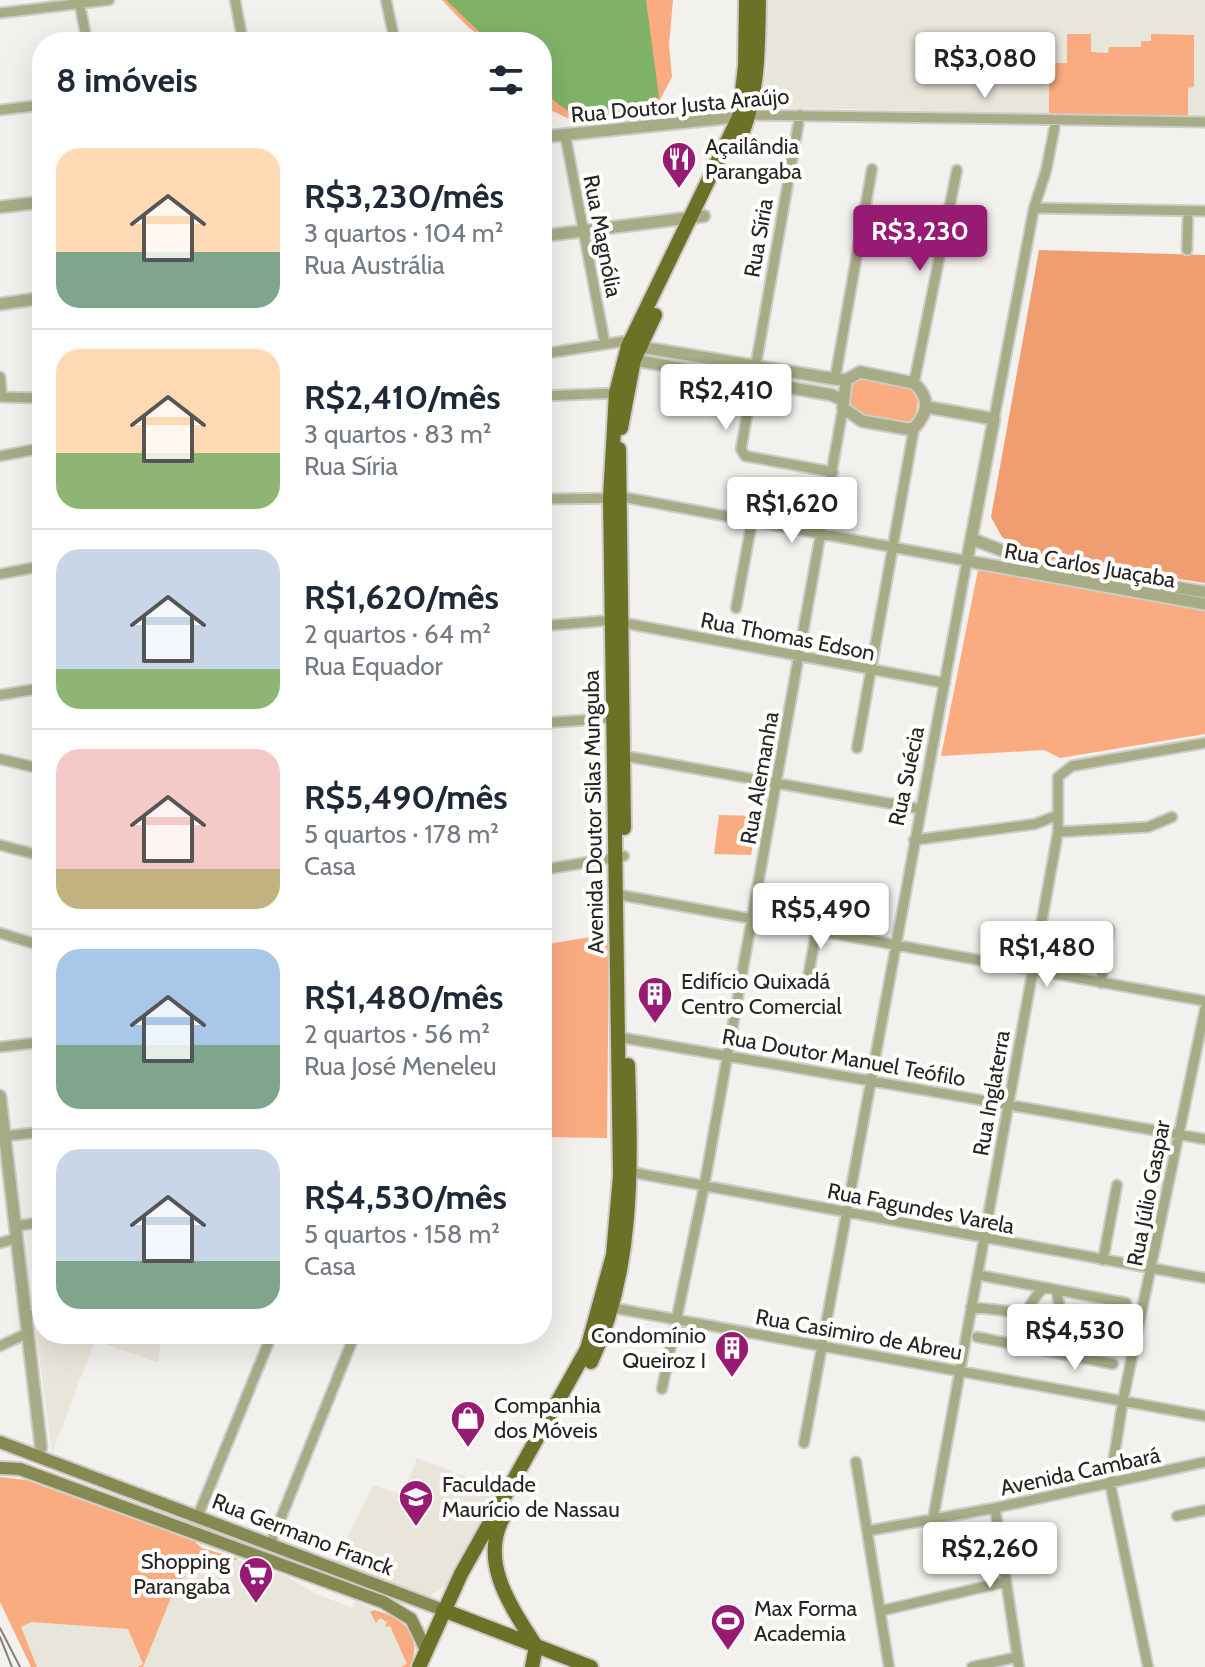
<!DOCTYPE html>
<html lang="pt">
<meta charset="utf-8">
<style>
:root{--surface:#fff;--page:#f2f2f3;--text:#1f2937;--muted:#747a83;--line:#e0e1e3;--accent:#981b73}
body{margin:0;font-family:Cabin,sans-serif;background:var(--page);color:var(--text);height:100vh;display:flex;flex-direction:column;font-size:30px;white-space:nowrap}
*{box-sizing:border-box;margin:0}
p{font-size:26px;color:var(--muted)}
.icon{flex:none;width:44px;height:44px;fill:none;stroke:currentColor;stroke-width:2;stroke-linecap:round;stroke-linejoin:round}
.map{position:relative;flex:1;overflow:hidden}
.sheet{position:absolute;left:32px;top:32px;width:520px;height:1312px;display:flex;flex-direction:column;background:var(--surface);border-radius:32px;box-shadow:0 8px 32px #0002}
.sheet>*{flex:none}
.price{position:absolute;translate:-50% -68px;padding:0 18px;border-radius:8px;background:#fff;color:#222;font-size:26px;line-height:52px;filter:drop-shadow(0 2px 4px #0008)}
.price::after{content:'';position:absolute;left:50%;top:48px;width:24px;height:18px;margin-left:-12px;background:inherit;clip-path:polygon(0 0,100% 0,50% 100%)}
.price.current{background:var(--accent);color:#fff}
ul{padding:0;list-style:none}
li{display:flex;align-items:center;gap:24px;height:200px;padding:0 24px}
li+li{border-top:2px solid var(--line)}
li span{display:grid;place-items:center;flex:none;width:224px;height:160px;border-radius:24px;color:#555}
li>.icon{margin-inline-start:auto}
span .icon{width:96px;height:96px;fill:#fffc;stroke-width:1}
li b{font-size:34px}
h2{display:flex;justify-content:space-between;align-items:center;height:96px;padding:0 24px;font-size:34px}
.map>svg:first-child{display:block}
.built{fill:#e8e5da}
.green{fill:#fbab80}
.forest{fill:#f09d71}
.water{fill:#80b368}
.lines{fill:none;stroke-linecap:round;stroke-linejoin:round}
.minor-casing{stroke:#cdccc9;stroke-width:13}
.tertiary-casing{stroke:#cdccc9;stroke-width:15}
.secondary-casing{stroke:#cdccc9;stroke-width:16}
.primary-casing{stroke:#cdccc9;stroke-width:18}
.minor{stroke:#a7ac87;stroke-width:9}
.tertiary{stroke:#a7ac87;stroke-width:11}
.secondary{stroke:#848a52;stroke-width:12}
.primary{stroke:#6b7227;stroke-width:14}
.tram{stroke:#81807d;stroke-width:2}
.rail{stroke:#81807d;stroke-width:2}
.labels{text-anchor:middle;stroke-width:8;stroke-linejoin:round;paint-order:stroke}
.street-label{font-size:22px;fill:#262524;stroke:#fffefb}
.poi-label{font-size:22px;fill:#262524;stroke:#fffefb;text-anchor:start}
</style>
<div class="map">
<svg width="1205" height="1667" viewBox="0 0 1205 1667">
<rect width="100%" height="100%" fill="#f2f1ed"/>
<path class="built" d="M 766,0 L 1205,0 L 1205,118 L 761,107 L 767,68 Z
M 42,1321 L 42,1334 L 162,1334 L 158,1363 L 95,1340 L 52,1453 L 35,1323 Z
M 417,1458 L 501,1490 L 446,1586 L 426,1598 L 336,1561 L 373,1485 L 403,1495 Z
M 194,1542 L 202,1548 L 288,1577 L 314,1593 L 353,1608 L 355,1601 L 406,1624 L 415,1649 L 410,1667 L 31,1667 L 9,1620 L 130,1628 L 145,1661 Z"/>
<path class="green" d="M 442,0 L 673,0 L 669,45 L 672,77 L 658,103 L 630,115 L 580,119 L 567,118 L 542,106 L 542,42 C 481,42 484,45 442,0 Z
M 1067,34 L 1091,34 L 1091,52 L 1108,53 L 1109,47 L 1141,47 L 1141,41 L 1151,41 L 1151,34 L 1194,35 L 1194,87 L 1188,88 L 1188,116 L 1049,115 L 1049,63 L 1067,63 Z
M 867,378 L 910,387 L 918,400 L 915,419 L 905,424 L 854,414 L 846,402 C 849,388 852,381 867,378 Z
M 978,570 L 1205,610 L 1205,734 L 1060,758 L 1044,750 L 941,756 Z
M 719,815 L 758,816 L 751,855 L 714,854 Z
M 609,934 L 607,1138 L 542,1137 L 542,945 Z
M 0,1477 L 26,1480 L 194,1541 L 202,1548 L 239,1559 L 226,1561 L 222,1555 L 183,1572 L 185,1577 L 177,1583 L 143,1667 L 138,1667 L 143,1664 L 128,1629 L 31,1622 L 21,1627 L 37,1667 L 31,1667 L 0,1602 Z
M 375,1610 C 405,1619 423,1635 410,1667 L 401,1667 L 407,1664 L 390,1626 L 385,1627 L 387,1622 L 380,1618 L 376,1623 L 370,1612 Z"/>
<path class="forest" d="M 1039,250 L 1205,255 L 1205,583 L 1034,556 L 1002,537 L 991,517 Z"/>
<path class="water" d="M 446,0 L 646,0 L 659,97 C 643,108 592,123 573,114 C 562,108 552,98 542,91 L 542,42 L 490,42 Z"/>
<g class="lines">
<g class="minor-casing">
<path id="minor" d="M 79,0 L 87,42
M 235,0 L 243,42
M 386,0 L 395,42
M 0,13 L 109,0
M 0,110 L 42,105
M 750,115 L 1205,122
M 800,115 L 741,449 L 745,456 L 833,472
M 565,134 L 605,344
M 1034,208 L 1205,211
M 1187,250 L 1188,211
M 542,354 L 632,340
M 0,377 L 2,397
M 835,379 L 872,169
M 914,383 L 957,170
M 542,396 L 616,393
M 0,397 L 42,398
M 994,419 L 1034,208 L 1046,171 L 1056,120
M 0,456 L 42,448
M 542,499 L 628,498 L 967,561 L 804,1443
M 0,574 L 42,566
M 736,608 L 752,521
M 624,623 L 945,683
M 542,626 L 613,620
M 0,695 L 42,688
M 542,723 L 614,718
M 857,748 L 914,428
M 625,756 L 921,809
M 0,759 L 42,769
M 1058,832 L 1148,827 L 1172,817
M 914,840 L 1035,824 L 1058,815
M 0,845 L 42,856
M 542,870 L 624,856
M 615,894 L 1205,1001
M 0,933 L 42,946
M 807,983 L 816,933
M 1101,983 L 1109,929
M 618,1037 L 1205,1139
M 0,1047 L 42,1042
M 5,1136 L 42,1132
M 630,1172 L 1205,1278
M 16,1226 L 42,1222
M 0,1243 L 17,1238
M 1103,1260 L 1117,1185
M 984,1276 L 1126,1303
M 608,1307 L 1205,1416
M 971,1307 L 1024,1313
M 27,1316 L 42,1314
M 977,1337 L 1113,1364
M 0,1346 L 28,1333
M 1034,1347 C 1018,1322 1025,1308 1043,1288
M 1045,1349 L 1063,1321 L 1056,1290
M 662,1389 L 704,1187 L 843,408
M 856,1462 L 889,1667
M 995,1508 L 1019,1667
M 1177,1516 L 1205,1510
M 197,1518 L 272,1334
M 933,1519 L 1058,832 L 1058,777 L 1072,766 L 1205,743
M 867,1531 L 995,1508 L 1205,1462
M 270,1545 L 355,1334
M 880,1611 L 1005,1582
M 972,1667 L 1017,1657
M 1148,1667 L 1110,1483 L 1123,1400 L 1205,1009"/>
</g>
<g class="tertiary-casing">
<path id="tertiary" d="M 542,137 L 745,116
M 0,207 L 42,202
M 542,236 L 704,216
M 0,304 L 42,298
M 640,347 L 835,379 L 846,380 L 860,372 L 914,383 C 930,398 929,412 914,428 L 907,429 L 862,421 L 843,408 L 846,380
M 634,360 L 832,395 L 842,400
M 927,407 L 994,419 L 967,561 L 1205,604
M 972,539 L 1037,564 L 1205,592
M 0,1096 L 41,1447 L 38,1456"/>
</g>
<g class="secondary-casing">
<path id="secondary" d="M 0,1442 L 443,1610
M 0,1468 L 20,1469 L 383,1602 L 411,1619 L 426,1650"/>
</g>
<g class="primary-casing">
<path id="primary" d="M 742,134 C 759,91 758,46 759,0
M 621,428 L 634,360 L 655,315
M 619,449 L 624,828
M 591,1362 C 635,1269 631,1166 628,1065
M 504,1516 C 478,1562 512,1608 536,1646 L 532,1667
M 443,1610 L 591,1667
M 419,1667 L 461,1574 L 587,1349 L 613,1255 L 620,1176 L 610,498 L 616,393 L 628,346 L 739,117 L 745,66 L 746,0"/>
</g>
<use href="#minor" class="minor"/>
<use href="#tertiary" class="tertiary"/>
<use href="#secondary" class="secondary"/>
<use href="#primary" class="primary"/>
<path class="tram" d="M 0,1628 L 20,1667"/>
<path class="rail" d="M 0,1637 L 12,1667"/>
</g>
<defs>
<g id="restaurant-pin" transform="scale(1.8)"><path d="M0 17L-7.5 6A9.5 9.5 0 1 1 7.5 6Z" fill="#981b73" stroke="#fffefb"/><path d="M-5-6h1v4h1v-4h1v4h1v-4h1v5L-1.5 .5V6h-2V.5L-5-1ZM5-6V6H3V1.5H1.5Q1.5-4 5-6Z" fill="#fff"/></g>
<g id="building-pin" transform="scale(1.8)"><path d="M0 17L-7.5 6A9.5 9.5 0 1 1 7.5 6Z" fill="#981b73" stroke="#fffefb"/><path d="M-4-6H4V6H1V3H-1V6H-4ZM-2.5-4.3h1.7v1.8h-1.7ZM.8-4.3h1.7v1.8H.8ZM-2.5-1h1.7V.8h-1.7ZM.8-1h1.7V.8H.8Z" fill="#fff"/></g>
<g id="shop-pin" transform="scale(1.8)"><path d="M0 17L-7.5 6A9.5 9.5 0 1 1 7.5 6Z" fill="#981b73" stroke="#fffefb"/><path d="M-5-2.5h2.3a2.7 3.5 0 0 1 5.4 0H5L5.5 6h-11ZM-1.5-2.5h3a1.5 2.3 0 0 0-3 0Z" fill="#fff"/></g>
<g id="university-pin" transform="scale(1.8)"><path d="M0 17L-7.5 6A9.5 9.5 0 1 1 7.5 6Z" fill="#981b73" stroke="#fffefb"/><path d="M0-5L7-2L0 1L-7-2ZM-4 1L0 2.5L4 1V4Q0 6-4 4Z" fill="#fff"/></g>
<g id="supermarket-pin" transform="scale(1.8)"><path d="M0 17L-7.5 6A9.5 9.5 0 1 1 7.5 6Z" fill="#981b73" stroke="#fffefb"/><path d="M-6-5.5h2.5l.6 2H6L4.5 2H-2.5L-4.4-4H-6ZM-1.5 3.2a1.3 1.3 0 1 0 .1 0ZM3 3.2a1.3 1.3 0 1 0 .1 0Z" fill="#fff"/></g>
<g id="stadium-pin" transform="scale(1.8)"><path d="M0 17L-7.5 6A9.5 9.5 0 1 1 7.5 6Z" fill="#981b73" stroke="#fffefb"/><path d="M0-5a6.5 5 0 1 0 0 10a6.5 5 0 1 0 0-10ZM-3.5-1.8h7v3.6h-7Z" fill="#fff"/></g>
</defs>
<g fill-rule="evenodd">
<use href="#restaurant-pin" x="679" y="159"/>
<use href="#building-pin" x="655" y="994"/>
<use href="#building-pin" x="732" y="1348"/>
<use href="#shop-pin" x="468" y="1418"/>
<use href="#university-pin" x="416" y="1497"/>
<use href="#supermarket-pin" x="256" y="1574"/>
<use href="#stadium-pin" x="728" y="1621"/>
</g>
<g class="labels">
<g class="street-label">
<text transform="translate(680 105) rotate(-5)" y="8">Rua Doutor Justa Araújo</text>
<text transform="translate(603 236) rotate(79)" y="8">Rua Magnólia</text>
<text transform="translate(758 238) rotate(-80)" y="8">Rua Síria</text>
<text transform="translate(1090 565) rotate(10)" y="8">Rua Carlos Juaçaba</text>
<text transform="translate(788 636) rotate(11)" y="8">Rua Thomas Edson</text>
<text transform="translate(906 776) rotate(-78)" y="8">Rua Suécia</text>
<text transform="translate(759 778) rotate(-80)" y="8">Rua Alemanha</text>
<text transform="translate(593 812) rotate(-91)" y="8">Avenida Doutor Silas Munguba</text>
<text transform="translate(844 1057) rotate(10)" y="8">Rua Doutor Manuel Teófilo</text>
<text transform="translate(991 1093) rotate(-80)" y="8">Rua Inglaterra</text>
<text transform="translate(1148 1193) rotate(-79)" y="8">Rua Júlio Gaspar</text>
<text transform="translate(921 1208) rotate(11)" y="8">Rua Fagundes Varela</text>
<text transform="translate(859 1334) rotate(10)" y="8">Rua Casimiro de Abreu</text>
<text transform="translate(1080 1471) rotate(-12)" y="8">Avenida Cambará</text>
<text transform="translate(303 1534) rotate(21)" y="8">Rua Germano Franck</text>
</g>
<g class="poi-label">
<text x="705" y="154">Açailândia<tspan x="705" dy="25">Parangaba</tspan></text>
<text x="681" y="989">Edifício Quixadá<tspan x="681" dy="25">Centro Comercial</tspan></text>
<text x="706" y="1343" text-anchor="end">Condomínio<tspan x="706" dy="25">Queiroz I</tspan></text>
<text x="494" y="1413">Companhia<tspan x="494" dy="25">dos Móveis</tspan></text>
<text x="442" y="1492">Faculdade<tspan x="442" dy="25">Maurício de Nassau</tspan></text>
<text x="230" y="1569" text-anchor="end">Shopping<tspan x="230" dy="25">Parangaba</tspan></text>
<text x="754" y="1616">Max Forma<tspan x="754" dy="25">Academia</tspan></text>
</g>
</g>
</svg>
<b class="price" style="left:985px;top:100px">R$3,080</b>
<b class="price current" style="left:920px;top:273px">R$3,230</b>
<b class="price" style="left:726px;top:432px">R$2,410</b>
<b class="price" style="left:792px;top:545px">R$1,620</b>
<b class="price" style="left:821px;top:951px">R$5,490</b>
<b class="price" style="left:1047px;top:989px">R$1,480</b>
<b class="price" style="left:1075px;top:1372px">R$4,530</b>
<b class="price" style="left:990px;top:1590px">R$2,260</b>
<section class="sheet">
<h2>8 imóveis<svg class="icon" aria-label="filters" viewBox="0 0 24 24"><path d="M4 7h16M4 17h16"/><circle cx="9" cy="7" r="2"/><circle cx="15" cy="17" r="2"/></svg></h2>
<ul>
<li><span style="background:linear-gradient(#ffd9b3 65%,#7fa58c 0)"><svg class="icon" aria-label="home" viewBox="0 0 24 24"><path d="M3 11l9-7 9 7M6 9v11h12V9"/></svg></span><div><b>R$3,230/mês</b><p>3 quartos · 104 m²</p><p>Rua Austrália</p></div></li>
<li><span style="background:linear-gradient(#ffd9b3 65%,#8fb573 0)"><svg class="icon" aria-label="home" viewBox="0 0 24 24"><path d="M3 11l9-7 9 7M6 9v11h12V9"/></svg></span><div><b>R$2,410/mês</b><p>3 quartos · 83 m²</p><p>Rua Síria</p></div></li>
<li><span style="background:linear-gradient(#c9d6e8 75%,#8fb573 0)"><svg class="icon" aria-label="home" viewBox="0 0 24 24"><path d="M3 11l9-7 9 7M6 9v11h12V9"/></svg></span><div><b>R$1,620/mês</b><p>2 quartos · 64 m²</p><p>Rua Equador</p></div></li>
<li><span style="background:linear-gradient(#f6c9c9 75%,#c2b280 0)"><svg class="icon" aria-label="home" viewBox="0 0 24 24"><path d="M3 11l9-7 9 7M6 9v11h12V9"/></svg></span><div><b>R$5,490/mês</b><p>5 quartos · 178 m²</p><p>Casa</p></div></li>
<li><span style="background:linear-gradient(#a9c7e8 60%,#7fa58c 0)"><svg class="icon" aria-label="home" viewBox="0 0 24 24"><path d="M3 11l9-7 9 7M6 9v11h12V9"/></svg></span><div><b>R$1,480/mês</b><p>2 quartos · 56 m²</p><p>Rua José Meneleu</p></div></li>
<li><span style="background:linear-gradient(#c9d6e8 70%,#7fa58c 0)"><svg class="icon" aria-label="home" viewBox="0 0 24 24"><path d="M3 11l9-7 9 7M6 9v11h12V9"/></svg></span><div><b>R$4,530/mês</b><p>5 quartos · 158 m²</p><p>Casa</p></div></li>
</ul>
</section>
</div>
